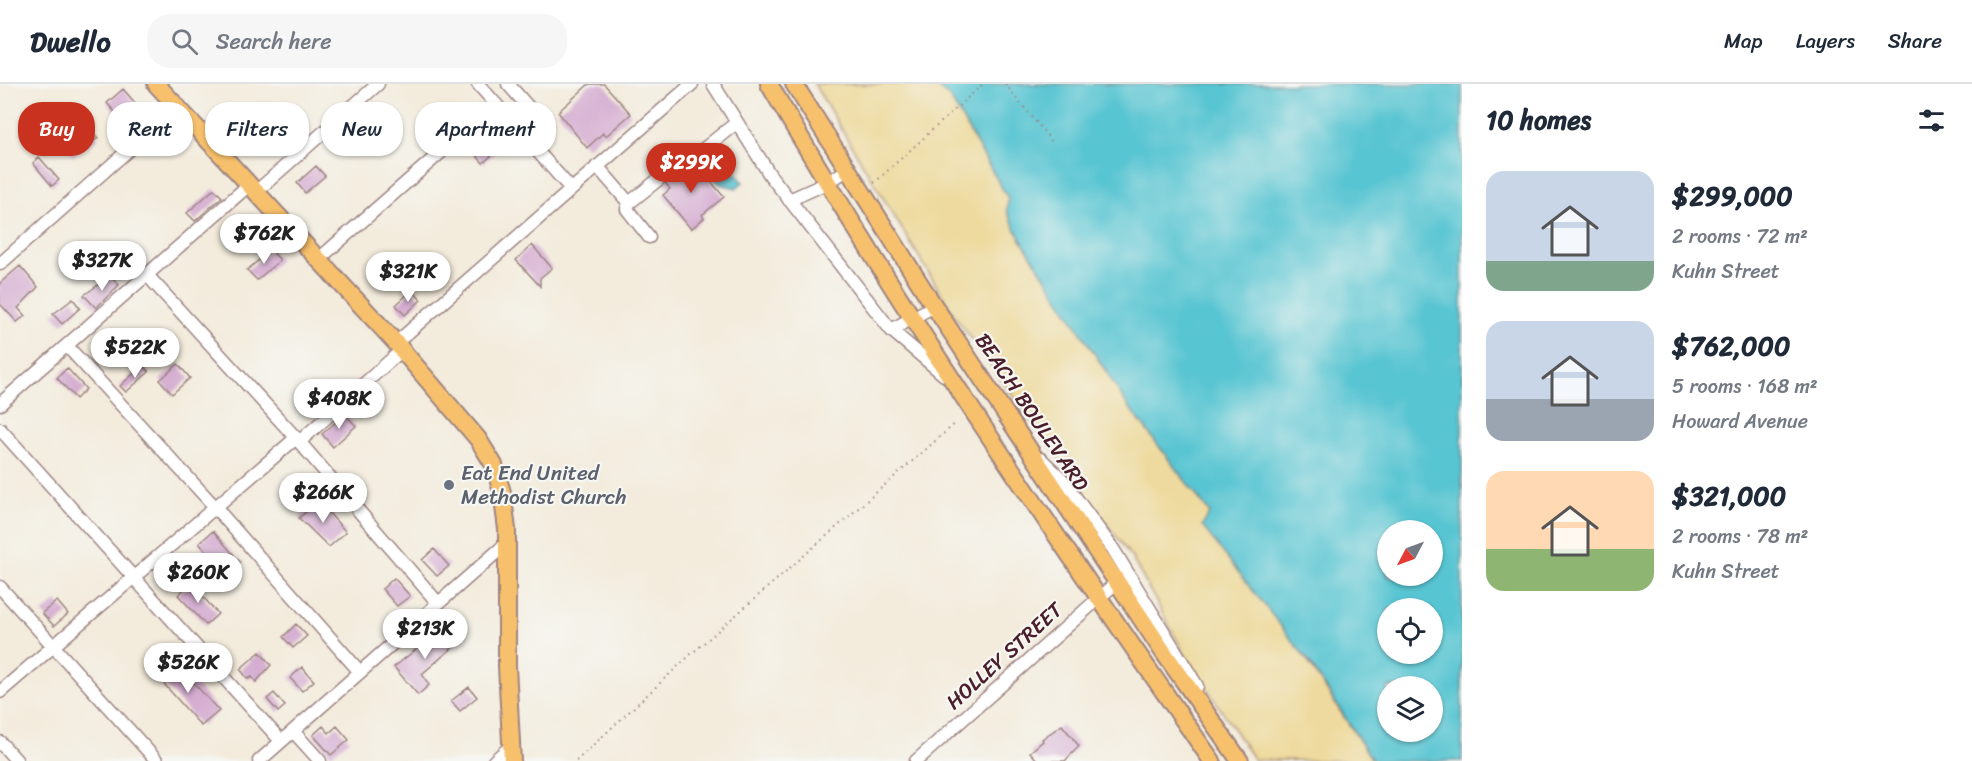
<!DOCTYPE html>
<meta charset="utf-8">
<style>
:root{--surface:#fff;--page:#f6f6f7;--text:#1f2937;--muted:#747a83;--line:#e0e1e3;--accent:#c8321e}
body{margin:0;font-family:Sriracha,sans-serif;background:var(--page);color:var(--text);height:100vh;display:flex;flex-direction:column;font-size:22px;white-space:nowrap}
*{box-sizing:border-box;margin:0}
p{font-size:20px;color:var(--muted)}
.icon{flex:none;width:33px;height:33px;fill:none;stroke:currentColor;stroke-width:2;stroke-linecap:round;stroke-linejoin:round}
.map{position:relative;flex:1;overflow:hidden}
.details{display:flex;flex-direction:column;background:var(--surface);width:510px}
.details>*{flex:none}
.banner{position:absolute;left:18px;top:18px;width:570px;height:54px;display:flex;gap:12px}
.needle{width:39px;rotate:229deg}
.fabs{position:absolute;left:1377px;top:436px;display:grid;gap:12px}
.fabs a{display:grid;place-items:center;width:66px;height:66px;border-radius:50%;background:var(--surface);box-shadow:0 2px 4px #0004;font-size:30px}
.price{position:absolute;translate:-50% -51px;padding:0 14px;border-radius:21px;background:#fff;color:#222;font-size:20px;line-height:39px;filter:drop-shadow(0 2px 3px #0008)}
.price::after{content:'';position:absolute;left:50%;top:36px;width:18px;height:14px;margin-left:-9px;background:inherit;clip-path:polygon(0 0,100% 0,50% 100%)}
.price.on{background:var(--accent);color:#fff}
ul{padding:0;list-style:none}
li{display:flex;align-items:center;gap:18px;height:150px;padding:0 24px}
li span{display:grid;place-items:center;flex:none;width:168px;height:120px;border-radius:18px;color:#555}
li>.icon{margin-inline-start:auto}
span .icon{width:72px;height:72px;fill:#fffc;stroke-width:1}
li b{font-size:26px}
h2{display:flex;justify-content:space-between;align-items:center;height:72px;padding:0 24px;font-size:26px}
.chip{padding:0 21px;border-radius:24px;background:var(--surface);box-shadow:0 2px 4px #0004;font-size:21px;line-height:54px}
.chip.on{background:var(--accent);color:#fff}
header{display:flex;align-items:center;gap:36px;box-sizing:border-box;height:84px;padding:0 30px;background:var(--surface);border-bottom:2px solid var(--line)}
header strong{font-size:28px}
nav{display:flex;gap:33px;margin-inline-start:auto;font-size:21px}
.search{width:420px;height:54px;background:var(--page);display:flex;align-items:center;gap:15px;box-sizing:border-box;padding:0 21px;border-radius:24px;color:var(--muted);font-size:22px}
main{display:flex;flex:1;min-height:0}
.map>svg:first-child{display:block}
.sand{fill:#eeda9e;stroke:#9c7c64;stroke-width:1.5}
.water{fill:#59c5d2;stroke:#52727e;stroke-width:1.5;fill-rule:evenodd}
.building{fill:#d5add1}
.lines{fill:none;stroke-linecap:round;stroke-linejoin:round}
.minor-tunnel{stroke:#d1c2b8;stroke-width:12;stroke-dasharray:12 6;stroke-linecap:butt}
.minor-casing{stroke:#9e8583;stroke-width:15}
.major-casing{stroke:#9e8583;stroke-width:20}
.path{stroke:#9e8583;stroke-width:2;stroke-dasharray:1.5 4.5;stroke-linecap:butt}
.minor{stroke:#fff;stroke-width:12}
.major{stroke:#f7c06c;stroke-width:16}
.worship-dot{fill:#6b7280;stroke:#f6f6f2;stroke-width:2}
.labels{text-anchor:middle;stroke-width:4.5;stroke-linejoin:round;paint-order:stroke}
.street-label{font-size:21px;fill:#4a1f2b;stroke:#f6f6f2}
.worship-label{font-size:21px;fill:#5b616d;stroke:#f6f6f2;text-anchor:start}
</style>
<header>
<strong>Dwello</strong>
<div class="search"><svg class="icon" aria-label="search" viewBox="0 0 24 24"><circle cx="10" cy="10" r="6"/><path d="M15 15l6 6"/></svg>Search here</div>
<nav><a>Map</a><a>Layers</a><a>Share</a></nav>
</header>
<main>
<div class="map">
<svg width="1462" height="677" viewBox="0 0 1462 677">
<rect width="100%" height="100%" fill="#f6f6f2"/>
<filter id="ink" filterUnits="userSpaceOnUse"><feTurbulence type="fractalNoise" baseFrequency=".0167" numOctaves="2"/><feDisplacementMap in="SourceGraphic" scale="12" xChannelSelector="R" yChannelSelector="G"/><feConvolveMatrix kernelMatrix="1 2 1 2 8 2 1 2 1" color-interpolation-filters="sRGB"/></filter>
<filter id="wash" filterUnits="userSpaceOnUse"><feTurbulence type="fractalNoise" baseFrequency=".008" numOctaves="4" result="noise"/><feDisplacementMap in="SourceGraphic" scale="24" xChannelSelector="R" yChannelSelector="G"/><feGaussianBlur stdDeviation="1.35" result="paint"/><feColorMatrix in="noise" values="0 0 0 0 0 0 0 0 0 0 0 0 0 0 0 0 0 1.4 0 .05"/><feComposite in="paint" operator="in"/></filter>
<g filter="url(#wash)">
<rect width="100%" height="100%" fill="#f3ebdb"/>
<path class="sand" d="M 814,0 L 935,0 L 950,14 L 1008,114 L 1007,127 L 1020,154 L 1129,323 L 1210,429 L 1373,677 L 1254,676 L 1186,572 L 1132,474 L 955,232 Z"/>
<path class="water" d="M 935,0 L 1462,0 L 1462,677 L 1373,677 L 1310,579 L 1202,442 L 1210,429 L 1129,323 L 1020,154 L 1007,127 L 1008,114 L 950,14 ZM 1388,447 L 1432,447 L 1432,492 L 1388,492 ZM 1388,525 L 1432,525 L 1432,570 L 1388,570 ZM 1388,603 L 1432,603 L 1432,648 L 1388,648 Z
M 719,68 L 743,98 L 736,104 L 720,100 L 711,89 L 712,74 Z"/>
<g id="blocks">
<path class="building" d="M 589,0 L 604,0 L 631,30 L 606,52 L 603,49 L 587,64 L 558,28 Z
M 123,5 L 144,29 L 128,43 L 107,19 Z
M 85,39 L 98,54 L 73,72 L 62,58 Z
M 490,43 L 505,60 L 483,79 L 468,62 Z
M 39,73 L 59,96 L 52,102 L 33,79 Z
M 669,79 L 672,86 L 679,88 L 684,94 L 698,82 L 724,113 L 702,131 L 704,134 L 691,145 L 663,111 L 670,105 L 666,100 L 666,90 L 659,87 Z
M 316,82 L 325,92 L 305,109 L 297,99 Z
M 214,105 L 222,113 L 195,137 L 187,129 Z
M 532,161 L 552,184 L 540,194 L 540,202 L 516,176 Z
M 271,166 L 280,176 L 257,196 L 247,186 Z
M 20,182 L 38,203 L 18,224 L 25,232 L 17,238 L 0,220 L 0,199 Z
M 111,192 L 119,201 L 96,224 L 84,211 Z
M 412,206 L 421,216 L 405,231 L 396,221 Z
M 73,215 L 80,224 L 62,240 L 53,230 Z
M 178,280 L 190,294 L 172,310 L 160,296 Z
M 143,281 L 149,288 L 126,308 L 120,302 Z
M 67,284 L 86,305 L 76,315 L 57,294 Z
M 345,330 L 356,342 L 333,363 L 322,350 Z
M 318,417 L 346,448 L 329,463 L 299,434 Z
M 213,447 L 240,478 L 226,490 L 199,459 Z
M 434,465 L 449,482 L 437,492 L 422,476 Z
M 394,494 L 410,512 L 397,522 L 382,505 Z
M 191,499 L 218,530 L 206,541 L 178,511 Z
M 57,517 L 68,530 L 54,542 L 42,529 Z
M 296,540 L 307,552 L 293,564 L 283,553 Z
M 443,544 L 457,560 L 422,590 L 429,601 L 418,611 L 394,583 Z
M 260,568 L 271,581 L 256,598 L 252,593 L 248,595 L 240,585 Z
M 175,578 L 219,627 L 201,642 L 158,593 Z
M 302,583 L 314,597 L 302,607 L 290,594 Z
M 469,603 L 477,613 L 460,627 L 451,617 Z
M 274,609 L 285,622 L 278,628 L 267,615 Z
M 1062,641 L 1079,662 L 1065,677 L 1038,677 L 1030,668 L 1043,657 L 1042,655 Z
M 323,642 L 329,649 L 337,642 L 349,656 L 331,671 L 313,651 Z"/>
</g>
</g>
<g filter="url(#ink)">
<use href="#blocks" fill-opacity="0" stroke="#9e8583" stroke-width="1.5"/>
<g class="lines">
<path class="minor-tunnel" d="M 659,95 L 677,80"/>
<g class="minor-casing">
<path id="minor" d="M 478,0 L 571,105
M 508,0 L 536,32 L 537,67
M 713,0 L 770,91 L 891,246 L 944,291
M 677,80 L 695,72 L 736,39
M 597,82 L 629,119 L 659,95
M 257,107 L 378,0
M 789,116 L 827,99 L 847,86
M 629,119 L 627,125 L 649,153
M 319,175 L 496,20
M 0,180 L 178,22
M 147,191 L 296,354 L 438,519
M 891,246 L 934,222
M 396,259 L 692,0
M 67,262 L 215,423 L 360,588
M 0,320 L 250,100
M 0,345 L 281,657
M 299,358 L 402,266
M 1041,375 L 1062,395 L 1113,465 L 1197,602
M 0,503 L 157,677
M 0,608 L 296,354
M 293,647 L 320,677
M 0,658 L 17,677
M 259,677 L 507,459
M 494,677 L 511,662
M 916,677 L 1118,497"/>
</g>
<g class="major-casing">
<path id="major" d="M 156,0 L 396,259 L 478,355 L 494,381 L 502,408 L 507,445 L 507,582 L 512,677
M 769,0 C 904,233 1058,456 1212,677
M 794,0 L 934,222 L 1164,569 L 1240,677"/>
</g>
<path class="path" d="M 1005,0 L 1054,60
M 874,99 L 983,0
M 1025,332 L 1050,366
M 576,677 L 689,572 L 957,338"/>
<use href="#minor" class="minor"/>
<use href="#major" class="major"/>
</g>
</g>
<circle class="worship-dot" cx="449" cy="401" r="6"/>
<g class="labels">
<g class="street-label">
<text transform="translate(1032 328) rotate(56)" y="7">BEACH BOULEVARD</text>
<text transform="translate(1004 572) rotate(-42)" y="7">HOLLEY STREET</text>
</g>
<g class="worship-label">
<text x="461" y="396">Eat End United<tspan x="461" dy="24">Methodist Church</tspan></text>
</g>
</g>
</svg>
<div class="fabs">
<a><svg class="needle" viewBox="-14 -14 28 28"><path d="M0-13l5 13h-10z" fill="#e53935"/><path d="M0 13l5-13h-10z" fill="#747a83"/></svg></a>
<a><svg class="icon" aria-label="locate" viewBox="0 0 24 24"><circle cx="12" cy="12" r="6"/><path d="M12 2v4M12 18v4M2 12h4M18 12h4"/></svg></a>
<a><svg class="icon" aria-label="layers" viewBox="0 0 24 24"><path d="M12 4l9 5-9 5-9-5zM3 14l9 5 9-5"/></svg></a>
</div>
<b class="price on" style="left:691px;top:110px">$299K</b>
<b class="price" style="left:264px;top:181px">$762K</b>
<b class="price" style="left:102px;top:208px">$327K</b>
<b class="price" style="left:408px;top:219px">$321K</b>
<b class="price" style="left:135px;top:295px">$522K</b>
<b class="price" style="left:339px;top:346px">$408K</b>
<b class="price" style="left:323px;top:440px">$266K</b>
<b class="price" style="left:198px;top:520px">$260K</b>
<b class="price" style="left:425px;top:576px">$213K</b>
<b class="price" style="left:188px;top:610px">$526K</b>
<div class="banner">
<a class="chip on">Buy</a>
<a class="chip">Rent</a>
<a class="chip">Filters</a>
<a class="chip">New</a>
<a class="chip">Apartment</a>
</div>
</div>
<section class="details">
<h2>10 homes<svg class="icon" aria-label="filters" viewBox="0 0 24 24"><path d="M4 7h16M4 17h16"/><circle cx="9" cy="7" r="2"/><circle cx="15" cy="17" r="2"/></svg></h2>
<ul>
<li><span style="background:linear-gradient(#c9d6e8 75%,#7fa58c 0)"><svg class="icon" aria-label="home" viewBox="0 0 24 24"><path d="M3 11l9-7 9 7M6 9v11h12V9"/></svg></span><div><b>$299,000</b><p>2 rooms · 72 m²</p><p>Kuhn Street</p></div></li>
<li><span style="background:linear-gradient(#c9d6e8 65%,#9aa5b1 0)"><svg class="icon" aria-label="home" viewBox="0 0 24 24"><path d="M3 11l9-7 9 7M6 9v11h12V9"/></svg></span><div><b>$762,000</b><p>5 rooms · 168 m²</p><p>Howard Avenue</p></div></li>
<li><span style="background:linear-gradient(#ffd9b3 65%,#8fb573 0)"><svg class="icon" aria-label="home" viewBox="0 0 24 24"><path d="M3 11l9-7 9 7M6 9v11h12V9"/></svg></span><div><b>$321,000</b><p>2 rooms · 78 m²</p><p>Kuhn Street</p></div></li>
</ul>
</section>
</main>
